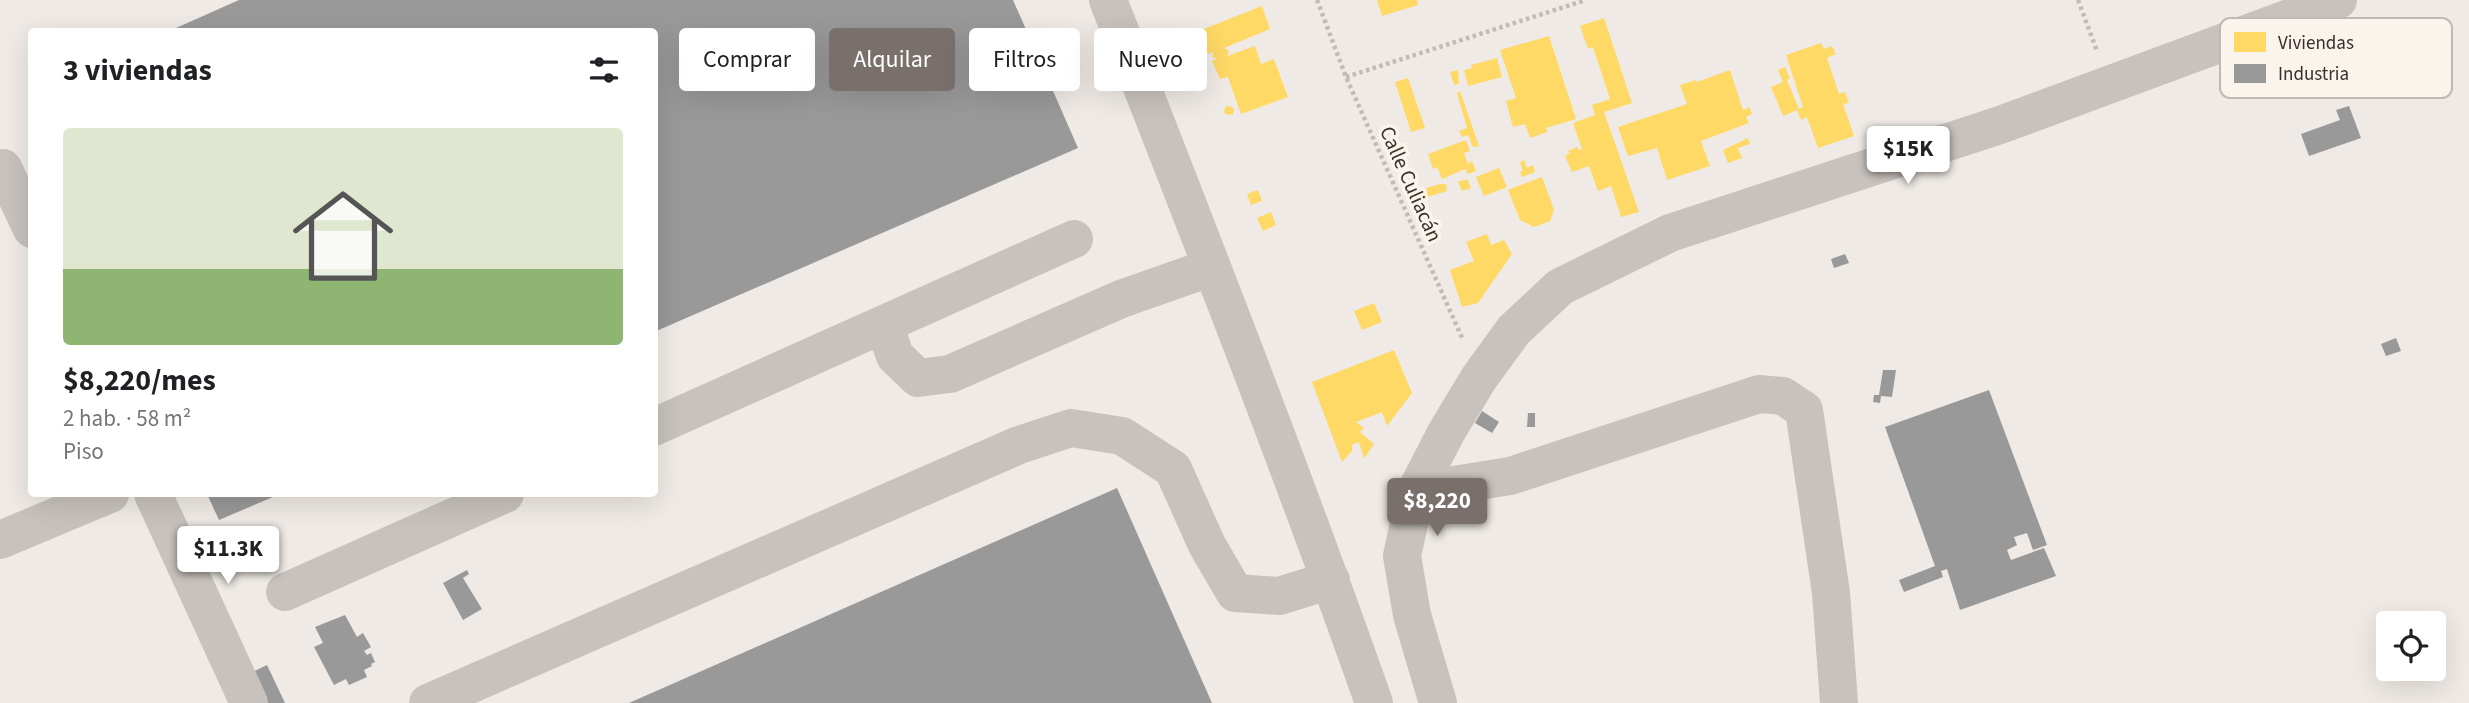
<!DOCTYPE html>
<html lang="es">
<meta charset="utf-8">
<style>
:root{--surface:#fff;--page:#f6f6f6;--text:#202124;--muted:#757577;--accent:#79706c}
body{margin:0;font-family:"Source Sans 3",sans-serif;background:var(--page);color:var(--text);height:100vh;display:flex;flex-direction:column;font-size:26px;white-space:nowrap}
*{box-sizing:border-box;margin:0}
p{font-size:23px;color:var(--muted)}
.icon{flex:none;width:38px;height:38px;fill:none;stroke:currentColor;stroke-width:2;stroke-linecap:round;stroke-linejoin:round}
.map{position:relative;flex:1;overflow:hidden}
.drawer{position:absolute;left:28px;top:28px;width:630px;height:469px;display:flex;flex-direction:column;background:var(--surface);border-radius:7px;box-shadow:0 7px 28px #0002}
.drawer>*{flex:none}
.guide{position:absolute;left:679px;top:28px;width:665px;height:63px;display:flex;gap:14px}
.tools{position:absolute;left:2376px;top:611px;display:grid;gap:14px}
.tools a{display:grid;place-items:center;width:70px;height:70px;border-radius:7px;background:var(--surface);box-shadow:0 7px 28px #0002;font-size:35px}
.price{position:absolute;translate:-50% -60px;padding:0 16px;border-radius:7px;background:#fff;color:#222;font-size:23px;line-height:46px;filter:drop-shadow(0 2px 4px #0008)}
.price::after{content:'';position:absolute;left:50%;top:42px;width:21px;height:16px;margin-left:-10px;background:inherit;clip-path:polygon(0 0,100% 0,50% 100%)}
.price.selected{background:var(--accent);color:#fff}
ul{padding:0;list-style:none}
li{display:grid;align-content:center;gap:14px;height:371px;padding:0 35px}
li span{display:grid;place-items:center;height:217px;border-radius:7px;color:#555}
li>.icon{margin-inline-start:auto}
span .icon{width:126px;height:126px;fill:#fffc;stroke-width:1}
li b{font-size:30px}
h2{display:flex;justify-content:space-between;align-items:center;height:84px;padding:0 35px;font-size:30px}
.pill{padding:0 24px;border-radius:7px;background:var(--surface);box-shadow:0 7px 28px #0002;font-size:24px;line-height:63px}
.pill.selected{background:var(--accent);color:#fff}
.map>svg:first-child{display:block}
.homes{fill:#ffd966}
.industry{fill:#999}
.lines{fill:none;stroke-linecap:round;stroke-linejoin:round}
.path{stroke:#c1bab6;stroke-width:4.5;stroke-dasharray:3.5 3.5;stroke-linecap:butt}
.minor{stroke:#c8c2be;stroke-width:38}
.labels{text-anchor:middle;stroke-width:7;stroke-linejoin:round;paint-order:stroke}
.street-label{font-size:21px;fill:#392f2b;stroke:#faf4ed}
.key{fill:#faf4ed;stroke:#c0b9b3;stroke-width:2}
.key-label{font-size:19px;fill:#392f2b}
</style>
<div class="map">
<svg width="2469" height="703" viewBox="0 0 2469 703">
<rect width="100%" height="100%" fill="#efeae5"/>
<path class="homes" d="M 1377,0 L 1417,0 L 1418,5 L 1382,16 Z
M 1262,6 L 1270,29 L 1224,48 L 1229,51 L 1227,56 L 1255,46 L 1261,64 L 1274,59 L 1288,97 L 1241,114 L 1228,77 L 1220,79 L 1212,61 L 1217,59 L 1212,57 L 1214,52 L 1208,54 L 1201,38 L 1183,45 L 1181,38 Z
M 1604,18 L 1632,103 L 1604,112 L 1639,212 L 1621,217 L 1611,186 L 1598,191 L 1589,166 L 1572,172 L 1565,156 L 1570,153 L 1568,151 L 1577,147 L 1579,150 L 1582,149 L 1573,123 L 1595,115 L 1592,105 L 1610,99 L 1593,47 L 1588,49 L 1580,26 Z
M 1549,36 L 1576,119 L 1546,128 L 1547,132 L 1530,138 L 1525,124 L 1513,127 L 1506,101 L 1516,98 L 1500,50 Z
M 1821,43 L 1824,49 L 1832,46 L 1836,54 L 1827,58 L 1839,94 L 1845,92 L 1849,103 L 1843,104 L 1854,136 L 1818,148 L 1807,117 L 1801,120 L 1797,110 L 1783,116 L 1771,87 L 1783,82 L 1778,70 L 1785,67 L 1790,78 L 1787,80 L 1799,109 L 1803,107 L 1786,55 Z
M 1497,58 L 1502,77 L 1468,86 L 1464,70 L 1472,68 L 1471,65 Z
M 1458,70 L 1459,84 L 1454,85 L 1450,72 Z
M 1730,70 L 1743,110 L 1749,107 L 1752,114 L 1746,117 L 1749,123 L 1701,141 L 1710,166 L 1667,180 L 1657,148 L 1628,156 L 1618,127 L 1687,104 L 1680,85 L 1696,80 L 1697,82 Z
M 1204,74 L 1207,84 L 1199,87 L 1196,78 Z
M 1408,78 L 1425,128 L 1411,132 L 1395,82 Z
M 1460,91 L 1479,146 L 1473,147 L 1468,135 L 1462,137 L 1459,131 L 1467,128 L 1457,93 Z
M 1227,106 L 1232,107 L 1234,109 L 1233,115 L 1225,114 L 1224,110 Z
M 1748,138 L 1750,144 L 1738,148 L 1742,158 L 1728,163 L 1723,150 Z
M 1466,140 L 1470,151 L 1464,153 L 1468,164 L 1472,161 L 1476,171 L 1468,174 L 1465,169 L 1442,179 L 1437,167 L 1433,169 L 1428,154 Z
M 1524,160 L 1527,168 L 1533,165 L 1535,172 L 1522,177 L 1520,172 L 1523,171 L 1520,162 Z
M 1499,168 L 1507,187 L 1484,196 L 1476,177 Z
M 1542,177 L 1554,210 L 1550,221 L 1534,227 L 1520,220 L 1508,190 Z
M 1467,179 L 1471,188 L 1462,191 L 1458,182 Z
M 1440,184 L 1446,184 L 1447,191 L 1424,198 L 1423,189 Z
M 1258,190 L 1262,201 L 1251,205 L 1247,194 Z
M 1271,212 L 1276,225 L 1263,231 L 1257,218 Z
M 1487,234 L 1491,245 L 1504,240 L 1512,254 L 1478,303 L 1462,307 L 1450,270 L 1474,261 L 1466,242 Z
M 1374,303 L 1382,322 L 1362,330 L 1354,311 Z
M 1394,350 L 1412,393 L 1387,426 L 1382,412 L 1356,422 L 1364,428 L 1360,432 L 1374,444 L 1364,459 L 1359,442 L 1352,445 L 1352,451 L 1342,462 L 1312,382 Z"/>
<path class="industry" d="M 239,0 L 1013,0 L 1078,148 L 654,332 L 654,32 L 167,32 Z
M 2349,106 L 2361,138 L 2309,156 L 2301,134 L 2340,120 L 2336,110 Z
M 1845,254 L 1849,263 L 1834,268 L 1831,259 Z
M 2396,338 L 2401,351 L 2386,356 L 2381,344 Z
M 1883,370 L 1896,370 L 1892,397 L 1881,396 L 1880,403 L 1873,402 L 1874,395 L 1879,395 Z
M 1989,390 L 2047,545 L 2033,550 L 2027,533 L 2014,537 L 2017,545 L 2007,550 L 2011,560 L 2044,548 L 2056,576 L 1960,610 L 1947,569 L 1941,571 L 1943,577 L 1904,592 L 1899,580 L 1935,566 L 1885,427 Z
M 1482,411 L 1499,422 L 1492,433 L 1475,423 Z
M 1528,413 L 1535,413 L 1535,427 L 1527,427 Z
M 1117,488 L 1212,703 L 629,703 Z
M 207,494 L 280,494 L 219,520 Z
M 467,570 L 469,574 L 463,578 L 482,609 L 463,620 L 443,583 Z
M 345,615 L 357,637 L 363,633 L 371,647 L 364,651 L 367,655 L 371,653 L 375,662 L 371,664 L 372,666 L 364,670 L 367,677 L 349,685 L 346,679 L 334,685 L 314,647 L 323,643 L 315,627 Z
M 267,665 L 285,703 L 247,703 L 236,680 Z"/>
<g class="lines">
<path class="path" d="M 1317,0 L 1346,77 L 1463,340
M 2078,0 L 2097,51
M 1346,77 L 1586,0"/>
<path class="minor" d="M 1108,0 C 1199,233 1291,467 1374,703
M 3,168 L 32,229
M 884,324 L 895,356 L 918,378 L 950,374 L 1121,299 L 1212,267
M 654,427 L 1074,239
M 1416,491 L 1510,476 L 1759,394 L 1783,396 L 1804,410 L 1831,593 L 1839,703
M 153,494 L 249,703
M 0,540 L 110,494
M 285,592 L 505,494
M 428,703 L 1019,445 L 1071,428 L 1122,436 L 1173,469 L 1207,545 L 1235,593 L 1279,596 L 1331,580
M 1438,703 L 1412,615 L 1402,556 L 1416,491 L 1447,431 L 1479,378 L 1514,330 L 1560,287 L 1670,233 L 2000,125 L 2338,0"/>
</g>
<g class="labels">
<g class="street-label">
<text transform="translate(1411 184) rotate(66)" y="7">Calle Culiacán</text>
</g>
</g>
<rect x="2220" y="18" width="232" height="80" rx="10" class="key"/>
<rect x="2234" y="32" width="32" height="20" fill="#ffd966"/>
<rect x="2234" y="64" width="32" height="19" fill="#999"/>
<g class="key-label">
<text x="2278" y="49">Viviendas</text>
<text x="2278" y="80">Industria</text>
</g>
</svg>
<div class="tools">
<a><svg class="icon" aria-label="locate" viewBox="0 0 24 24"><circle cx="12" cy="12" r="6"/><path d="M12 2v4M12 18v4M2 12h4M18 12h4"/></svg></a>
</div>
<b class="price" style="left:1908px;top:186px">$15K</b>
<b class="price selected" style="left:1437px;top:538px">$8,220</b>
<b class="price" style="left:228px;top:586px">$11.3K</b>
<div class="guide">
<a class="pill">Comprar</a>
<a class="pill selected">Alquilar</a>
<a class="pill">Filtros</a>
<a class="pill">Nuevo</a>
</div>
<section class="drawer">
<h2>3 viviendas<svg class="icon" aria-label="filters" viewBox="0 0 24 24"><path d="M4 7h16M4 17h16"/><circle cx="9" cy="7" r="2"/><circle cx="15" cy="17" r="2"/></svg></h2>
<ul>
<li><span style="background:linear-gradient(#dfe7d0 65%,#8fb573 0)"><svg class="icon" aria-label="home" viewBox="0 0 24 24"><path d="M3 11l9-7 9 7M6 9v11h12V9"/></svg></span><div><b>$8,220/mes</b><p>2 hab. · 58 m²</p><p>Piso</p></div></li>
</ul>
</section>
</div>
